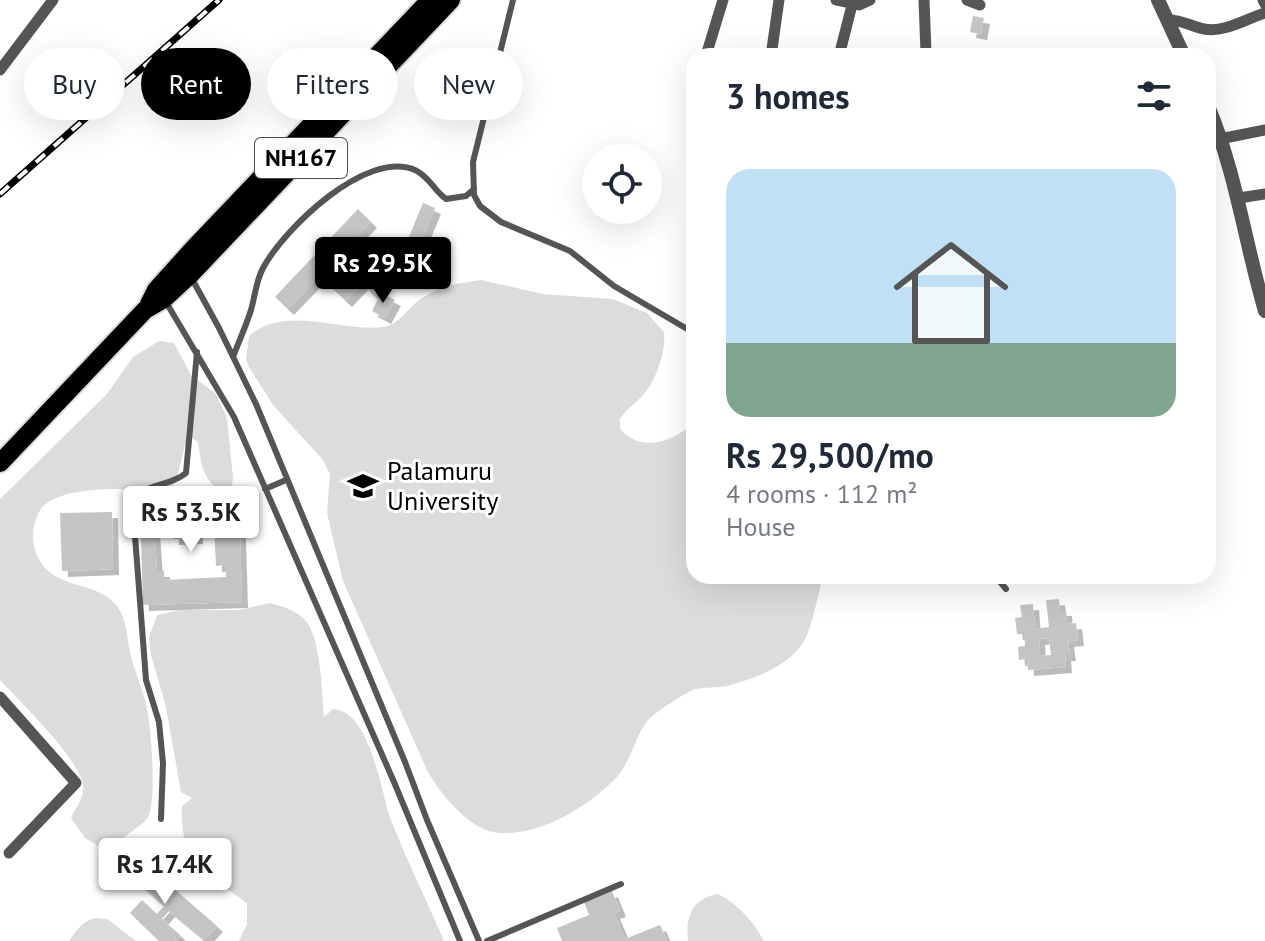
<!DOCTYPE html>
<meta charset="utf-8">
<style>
:root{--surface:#fff;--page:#f2f2f3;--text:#1f2937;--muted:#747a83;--line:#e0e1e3;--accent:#000}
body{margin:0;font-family:"PT Sans",sans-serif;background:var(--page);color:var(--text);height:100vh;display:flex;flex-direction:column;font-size:30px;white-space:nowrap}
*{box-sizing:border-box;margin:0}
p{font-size:26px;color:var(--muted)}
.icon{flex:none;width:44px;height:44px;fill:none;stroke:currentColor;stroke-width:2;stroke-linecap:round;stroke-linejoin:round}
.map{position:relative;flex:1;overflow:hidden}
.details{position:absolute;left:686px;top:48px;width:530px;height:536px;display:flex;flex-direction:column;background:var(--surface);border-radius:24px;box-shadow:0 8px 32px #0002}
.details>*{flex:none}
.guide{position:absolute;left:24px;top:48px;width:542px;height:72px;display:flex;gap:16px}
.tools{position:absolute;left:582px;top:144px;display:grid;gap:16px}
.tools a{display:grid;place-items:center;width:80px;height:80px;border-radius:50%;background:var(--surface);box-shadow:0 8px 32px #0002;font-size:40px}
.price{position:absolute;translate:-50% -68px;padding:0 18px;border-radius:8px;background:#fff;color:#222;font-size:26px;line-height:52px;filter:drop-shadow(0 2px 4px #0008)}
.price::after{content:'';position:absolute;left:50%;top:48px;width:24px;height:18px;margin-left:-12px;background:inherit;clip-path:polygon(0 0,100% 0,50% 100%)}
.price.selected{background:var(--accent);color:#fff}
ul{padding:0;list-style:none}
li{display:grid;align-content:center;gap:16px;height:424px;padding:0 40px}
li+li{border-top:2px solid var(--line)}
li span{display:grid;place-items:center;height:248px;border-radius:24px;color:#555}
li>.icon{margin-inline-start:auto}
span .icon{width:144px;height:144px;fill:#fffc;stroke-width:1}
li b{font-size:34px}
h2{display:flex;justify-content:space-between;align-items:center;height:96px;padding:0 40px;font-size:34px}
.pill{padding:0 28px;border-radius:36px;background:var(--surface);box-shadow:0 8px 32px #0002;font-size:28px;line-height:72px}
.pill.selected{background:var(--accent);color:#fff}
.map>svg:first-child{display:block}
.green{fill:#dcdcdc}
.building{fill:#c4c4c4;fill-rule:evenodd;filter:url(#shadow)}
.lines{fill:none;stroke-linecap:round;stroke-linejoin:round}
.trunk-casing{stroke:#dbdbdb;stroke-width:22}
.service{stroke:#555;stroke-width:6}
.minor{stroke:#555;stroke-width:11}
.tertiary{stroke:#555;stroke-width:14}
.trunk{stroke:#000;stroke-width:18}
.rail-casing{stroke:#000;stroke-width:7}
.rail{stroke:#fff;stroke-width:4;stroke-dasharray:12;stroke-linecap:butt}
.labels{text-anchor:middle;stroke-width:6;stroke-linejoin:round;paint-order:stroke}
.shield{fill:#fff;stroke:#4c4c4c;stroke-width:2}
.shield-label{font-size:24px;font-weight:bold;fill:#000}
.poi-label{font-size:26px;fill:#000;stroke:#fff;text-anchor:start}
</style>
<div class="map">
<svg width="1265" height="941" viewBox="0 0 1265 941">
<defs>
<filter id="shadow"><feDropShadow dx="6" dy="6" stdDeviation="0" flood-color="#0004"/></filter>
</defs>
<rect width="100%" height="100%" fill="#fff"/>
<path class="green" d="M 481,280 L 543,294 L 613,299 L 647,313 L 664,332 C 666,351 656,381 643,395 C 635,404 626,409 620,419 L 620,428 C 639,454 676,442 694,421 L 694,576 L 823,576 C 818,595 814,617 807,635 C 794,665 756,678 727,686 C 717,688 706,687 696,689 C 687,691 658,711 650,718 C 635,734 632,760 617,777 C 589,806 541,836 499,833 C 470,831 440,794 427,770 L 343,581 L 327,513 L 330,474 L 323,460 L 273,405 L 249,367 L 246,359 L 249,336 C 286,304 340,332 383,327 C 400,325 408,307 422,298 C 441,286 459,283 481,280 Z
M 159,341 L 174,343 L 191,375 L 216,394 L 227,418 L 233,478 L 231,490 L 226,492 C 203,485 201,463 198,442 L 192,438 L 185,445 L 176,482 C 165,494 150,489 136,489 C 112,489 52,487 39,512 C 26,536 34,567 61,579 C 81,588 105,588 119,609 C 127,622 127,640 131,656 C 135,673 143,690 147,708 C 151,728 157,799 148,817 C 143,826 115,842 105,850 L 85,838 L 71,818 C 75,809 83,799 83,789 C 85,763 19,701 0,680 L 0,499 L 107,394 L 133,357 Z
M 270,603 C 282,606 295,610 304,619 C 321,635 322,694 324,717 L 333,709 C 371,711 381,794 391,820 C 407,861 427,901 444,941 L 239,941 L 247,924 L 247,903 C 209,875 178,859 182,806 L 192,798 L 181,792 L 166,707 L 151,655 L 149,637 L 157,615 L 180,610 L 239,610 Z
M 718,894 C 739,905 753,921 764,941 L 688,941 C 685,916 693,898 718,894 Z
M 96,918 L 107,919 L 136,941 L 69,941 C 77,930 83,920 96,918 Z"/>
<path class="building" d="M 973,16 L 984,18 L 981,34 L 970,32 Z
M 423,203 L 435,208 L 418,249 L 406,244 Z
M 358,209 L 371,222 L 339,255 L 346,263 L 364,244 L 383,262 L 346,301 L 327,283 L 342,268 L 334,261 L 288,309 L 275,297 Z
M 391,258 L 400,266 L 374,295 L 365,287 Z
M 381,293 L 395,300 L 385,318 L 372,311 Z
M 239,502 L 242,602 L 143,605 L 140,505 ZM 214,526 L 216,566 L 226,565 L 226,577 L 164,580 L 164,571 L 157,571 L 154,528 L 173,527 L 173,539 L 197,538 L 197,527 Z
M 112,512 L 113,569 L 62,571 L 60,513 Z
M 1059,599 L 1060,610 L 1066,610 L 1067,624 L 1076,623 L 1078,640 L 1068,641 L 1070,655 L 1065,655 L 1066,667 L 1028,670 L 1027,659 L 1019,660 L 1018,647 L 1025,646 L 1024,634 L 1017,634 L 1015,618 L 1022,617 L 1020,605 L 1033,604 L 1035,629 L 1049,627 L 1046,600 ZM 1049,638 L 1051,655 L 1040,656 L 1039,639 Z
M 136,856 L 217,926 L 204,940 L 169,911 L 162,919 L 180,935 L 175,941 L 159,941 L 130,913 L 142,900 L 157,914 L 164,906 L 123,870 Z
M 612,891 L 620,911 L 614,913 L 625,939 L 660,925 L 667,941 L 562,941 L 557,928 L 589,915 L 584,902 Z"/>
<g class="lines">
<g class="trunk-casing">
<path id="trunk" d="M 149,304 L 156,290 L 192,250 L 430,0
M 0,463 L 145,310 L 164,299 L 190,275 L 451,0"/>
</g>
<path class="service" d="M 513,0 L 473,162 L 474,195 L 480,206 L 501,222 L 570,251 L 614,286 L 694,333
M 191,277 L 219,328 L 256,404 L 405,762 L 427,820 L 479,941
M 166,302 L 234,417 L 394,782 L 460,941
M 233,357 C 239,341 246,326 251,310 C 255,296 256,281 263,268 C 284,229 366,149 415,170 C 430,177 434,191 446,199 L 466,196 L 474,189
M 265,489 L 286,480
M 995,576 L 1006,589
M 161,819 L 163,763 L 159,722 L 146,680 L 133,510 C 136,481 168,489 186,473 L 197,352
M 487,941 L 621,884"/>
<path class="minor" d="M 836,0 L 859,5 L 870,0
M 924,0 L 926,53
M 967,0 L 980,5
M 1263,0 L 1265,4
M 1166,20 C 1181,19 1190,26 1204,29 C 1224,33 1246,19 1265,13
M 708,49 L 723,0
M 771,56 L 779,0
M 839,56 L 852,5
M 0,70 L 53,0
M 1220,139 L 1265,130
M 1239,198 L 1265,194
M 0,697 L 76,783 L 9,853"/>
<path class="tertiary" d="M 1158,0 L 1184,56
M 1208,106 C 1236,172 1245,243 1265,311"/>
<use href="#trunk" class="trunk"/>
<g class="rail-casing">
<path id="rail" d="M 0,194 L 219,0"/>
</g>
<use href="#rail" class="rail"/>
</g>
<defs>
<g id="university-bare" transform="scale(2.4)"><path d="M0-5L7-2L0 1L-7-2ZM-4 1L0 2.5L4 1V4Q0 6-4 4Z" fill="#000" stroke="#fff" stroke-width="2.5" paint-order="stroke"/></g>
</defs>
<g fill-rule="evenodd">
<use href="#university-bare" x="363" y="486"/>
</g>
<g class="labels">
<rect class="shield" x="255" y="138" width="92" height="40" rx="6"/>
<g class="shield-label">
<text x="301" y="166">NH167</text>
</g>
<g class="poi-label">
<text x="387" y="480">Palamuru<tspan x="387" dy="30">University</tspan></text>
</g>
</g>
</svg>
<div class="tools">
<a><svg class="icon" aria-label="locate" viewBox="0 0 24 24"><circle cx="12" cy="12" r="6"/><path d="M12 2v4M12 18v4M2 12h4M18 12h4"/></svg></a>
</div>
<b class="price selected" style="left:383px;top:305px">Rs 29.5K</b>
<b class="price" style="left:191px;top:554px">Rs 53.5K</b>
<b class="price" style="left:165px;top:906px">Rs 17.4K</b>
<div class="guide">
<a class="pill">Buy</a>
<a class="pill selected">Rent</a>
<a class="pill">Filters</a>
<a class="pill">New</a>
</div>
<section class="details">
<h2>3 homes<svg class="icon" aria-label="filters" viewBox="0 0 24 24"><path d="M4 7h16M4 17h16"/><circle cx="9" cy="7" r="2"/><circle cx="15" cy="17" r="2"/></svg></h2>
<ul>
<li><span style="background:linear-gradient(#bfe0f5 70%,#7fa58c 0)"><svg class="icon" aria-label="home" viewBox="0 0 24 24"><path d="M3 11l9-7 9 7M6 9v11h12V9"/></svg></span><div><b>Rs 29,500/mo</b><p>4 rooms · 112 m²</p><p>House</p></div></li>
</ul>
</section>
</div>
